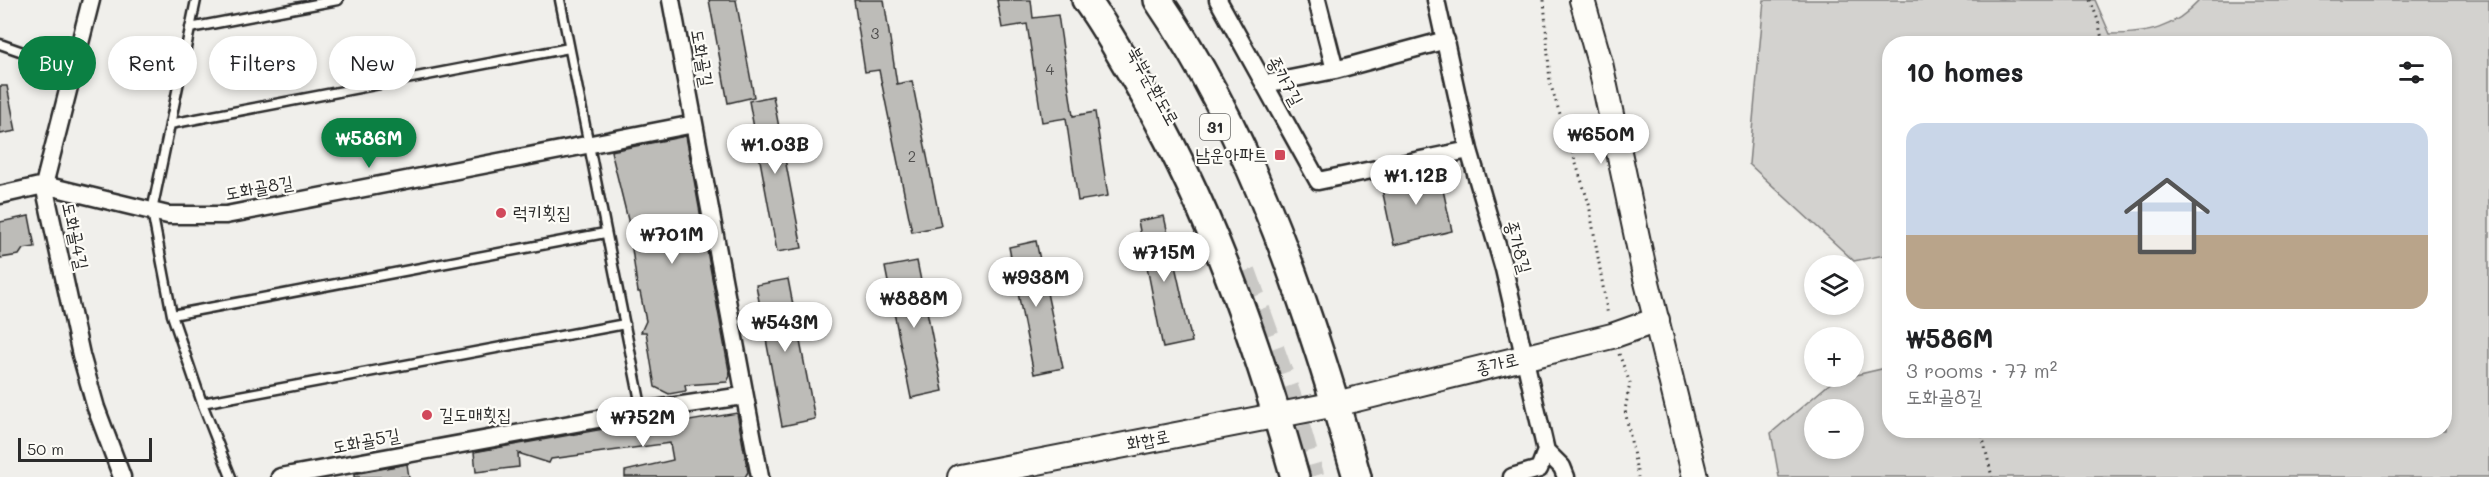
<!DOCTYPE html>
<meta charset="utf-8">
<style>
:root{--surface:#fff;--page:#f6f6f6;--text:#202124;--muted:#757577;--accent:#0b8043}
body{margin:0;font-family:Mali,"Poor Story",sans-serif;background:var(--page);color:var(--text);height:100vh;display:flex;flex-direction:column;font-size:22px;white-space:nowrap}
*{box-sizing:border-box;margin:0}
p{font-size:20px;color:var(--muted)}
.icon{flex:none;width:33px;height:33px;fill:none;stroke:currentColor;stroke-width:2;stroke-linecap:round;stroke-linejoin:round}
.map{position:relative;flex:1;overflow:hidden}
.details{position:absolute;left:1882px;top:36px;width:570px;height:402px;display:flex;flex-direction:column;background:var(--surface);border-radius:24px;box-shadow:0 3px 9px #0003}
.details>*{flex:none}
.top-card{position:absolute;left:18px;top:36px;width:570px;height:54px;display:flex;gap:12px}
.fabs{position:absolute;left:1804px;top:255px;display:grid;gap:12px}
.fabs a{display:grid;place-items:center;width:60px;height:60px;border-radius:50%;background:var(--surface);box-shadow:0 3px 9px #0003;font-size:30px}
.scale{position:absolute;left:18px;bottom:15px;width:134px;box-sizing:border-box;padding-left:6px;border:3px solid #2b2b2b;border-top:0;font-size:16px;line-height:21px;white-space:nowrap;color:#2b2b2b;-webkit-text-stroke:4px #fdfcf7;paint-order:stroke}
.price{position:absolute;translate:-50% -51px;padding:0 14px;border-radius:21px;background:#fff;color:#222;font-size:20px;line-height:39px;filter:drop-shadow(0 2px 3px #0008)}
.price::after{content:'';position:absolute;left:50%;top:36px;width:18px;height:14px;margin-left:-9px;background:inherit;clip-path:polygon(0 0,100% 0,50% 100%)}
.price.selected{background:var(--accent);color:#fff}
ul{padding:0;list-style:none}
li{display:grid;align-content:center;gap:12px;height:318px;padding:0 24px}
li span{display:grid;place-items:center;height:186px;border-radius:18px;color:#555}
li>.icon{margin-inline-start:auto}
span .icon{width:108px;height:108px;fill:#fffc;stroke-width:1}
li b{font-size:26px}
h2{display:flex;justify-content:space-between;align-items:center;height:72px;padding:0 24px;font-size:26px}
.tag{padding:0 21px;border-radius:27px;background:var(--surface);box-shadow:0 3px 9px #0003;font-size:21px;line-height:54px}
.tag.selected{background:var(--accent);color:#fff}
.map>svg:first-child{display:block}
.green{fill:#d3d2cf;stroke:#7f7e7d;stroke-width:1.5;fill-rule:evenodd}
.building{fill:#bdbcb8;stroke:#2b2b2b;stroke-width:1.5}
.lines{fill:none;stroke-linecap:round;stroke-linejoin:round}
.primary-tunnel{stroke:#c9c8c5;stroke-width:27;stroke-dasharray:27 14;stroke-linecap:butt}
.lane-casing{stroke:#2b2b2b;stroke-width:13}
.street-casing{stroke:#2b2b2b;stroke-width:21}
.secondary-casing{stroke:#2b2b2b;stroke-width:28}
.primary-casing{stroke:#2b2b2b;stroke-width:32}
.path{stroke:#2b2b2b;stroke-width:3;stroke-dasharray:1.5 4.5;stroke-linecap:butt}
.lane{stroke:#fdfcf7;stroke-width:8}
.street{stroke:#fdfcf7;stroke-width:16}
.secondary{stroke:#fdfcf7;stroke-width:24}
.primary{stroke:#fdfcf7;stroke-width:27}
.poi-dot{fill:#d1495b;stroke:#fdfcf7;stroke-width:2}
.labels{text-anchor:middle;stroke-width:4.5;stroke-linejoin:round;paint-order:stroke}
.number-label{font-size:15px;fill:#504f4e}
.shield{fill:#fdfcf7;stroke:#6a6a68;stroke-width:1.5}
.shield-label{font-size:16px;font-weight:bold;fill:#2b2b2b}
.street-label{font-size:18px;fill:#2b2b2b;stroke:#fdfcf7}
.poi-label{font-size:18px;fill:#2b2b2b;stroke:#fdfcf7;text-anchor:start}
</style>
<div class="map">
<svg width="2489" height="477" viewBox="0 0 2489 477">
<rect width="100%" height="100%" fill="#f0efeb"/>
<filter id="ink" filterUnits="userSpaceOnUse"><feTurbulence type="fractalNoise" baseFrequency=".0167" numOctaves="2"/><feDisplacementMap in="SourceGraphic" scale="12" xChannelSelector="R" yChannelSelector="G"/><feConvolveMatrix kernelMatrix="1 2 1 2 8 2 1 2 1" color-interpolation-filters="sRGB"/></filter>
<g filter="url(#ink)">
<path class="green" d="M 1764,0 L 2095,0 L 2110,34 C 2148,34 2173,29 2200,0 L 2489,0 L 2489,477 L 1779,477 L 1771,433 L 1834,380 L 1890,367 L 1890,430 L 2445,430 L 2445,44 L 1890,44 L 1890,254 L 1854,261 L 1749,164 ZM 1815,410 L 1854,410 L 1854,448 L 1815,448 Z"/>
<path class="building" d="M 709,0 L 736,0 L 754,97 L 728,103 Z
M 854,0 L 884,0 L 897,84 L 912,81 L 941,226 L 912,232 L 879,70 L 865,72 Z
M 997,0 L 1031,0 L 1033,18 L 1058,15 L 1073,116 L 1095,112 L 1108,196 L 1078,201 L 1066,118 L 1042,122 L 1027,24 L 1002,28 Z
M 0,86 L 7,86 L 16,131 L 0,134 Z
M 773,96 L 802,248 L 777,252 L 749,101 Z
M 686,136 L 730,376 L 727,382 L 685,385 L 686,391 L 669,394 L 655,387 L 646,332 L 641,332 L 646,321 L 640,292 L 638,292 L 628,220 L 611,151 Z
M 1438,167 L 1452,231 L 1394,245 L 1380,180 Z
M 29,216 L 35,247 L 23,249 L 19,255 L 0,258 L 0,222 Z
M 1164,216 L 1192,342 L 1163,348 L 1138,221 Z
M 1036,241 L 1063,368 L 1034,374 L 1009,247 Z
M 917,261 L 943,391 L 911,398 L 885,267 Z
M 788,279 L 815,419 L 782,426 L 756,285 Z
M 737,413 L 748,472 L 745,477 L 625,477 L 625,471 L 673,460 L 670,443 L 551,459 L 549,463 L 518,453 L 519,467 L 476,472 L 474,452 L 665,418 L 666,425 Z
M 407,464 L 409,477 L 354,477 L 354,474 Z"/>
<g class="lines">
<path class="primary-tunnel" d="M 1243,272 L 1288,397 L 1311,477"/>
<g class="lane-casing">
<path id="lane" d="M 196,0 L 152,211 L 172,315 L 202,403 L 231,477
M 560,0 L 642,411
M 190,28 L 338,0
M 0,44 L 74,70
M 170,124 L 569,48
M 172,315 L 605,233
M 202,403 L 625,324"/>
</g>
<g class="street-casing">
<path id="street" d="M 91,0 L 44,185 L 81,355 L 96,408 L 122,477
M 671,0 L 760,477
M 1218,0 L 1318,181 L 1469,150
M 1317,0 L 1335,70
M 1436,0 L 1469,150 L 1504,269 L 1546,451 L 1539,469 L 1512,477
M 1265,84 L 1335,70 L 1446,40
M 0,195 L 44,185 L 168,215 L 226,215 L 694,124
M 1546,451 L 1562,467 L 1566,477
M 280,477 L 642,411 L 743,396"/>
</g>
<g class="secondary-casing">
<path id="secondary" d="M 1582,0 L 1600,63 L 1644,270 L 1695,477
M 960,477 L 1336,404 L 1612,336 L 1657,320"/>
</g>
<g class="primary-casing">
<path id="primary" d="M 1086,0 C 1104,24 1118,51 1134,77 C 1209,205 1255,336 1295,477
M 1158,0 C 1256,143 1309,312 1357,477"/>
</g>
<path class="path" d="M 1544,0 L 1550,83 L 1589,204 L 1608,316
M 2090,0 L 2098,20 L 2103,44
M 1619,354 L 1630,383 L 1625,410 L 1638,477
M 1981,430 L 1992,477"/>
<use href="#lane" class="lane"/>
<use href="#street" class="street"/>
<use href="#secondary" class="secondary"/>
<use href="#primary" class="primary"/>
</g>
</g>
<g class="poi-dot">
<rect x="1274" y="149" width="12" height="12" rx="3"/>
<circle cx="501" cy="213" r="6"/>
<circle cx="427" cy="415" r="6"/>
</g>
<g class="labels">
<g class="number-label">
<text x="875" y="39">3</text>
<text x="1050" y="75">4</text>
<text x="912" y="162">2</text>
</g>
<rect class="shield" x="1200" y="114" width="30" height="26" rx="4.5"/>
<g class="shield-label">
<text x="1215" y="133">31</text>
</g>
<g class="street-label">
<text transform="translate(702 58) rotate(80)" y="6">도화골길</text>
<text transform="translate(1285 81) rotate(61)" y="6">종가7길</text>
<text transform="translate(1153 86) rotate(61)" y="6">북부순환도로</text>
<text transform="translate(259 188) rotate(-10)" y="6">도화골8길</text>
<text transform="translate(75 236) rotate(78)" y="6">도화골4길</text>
<text transform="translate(1518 247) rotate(74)" y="6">종가8길</text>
<text transform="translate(1497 364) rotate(-14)" y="6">종가로</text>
<text transform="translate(1148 440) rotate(-11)" y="6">화합로</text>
<text transform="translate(366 441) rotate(-11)" y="6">도화골5길</text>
</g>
<g class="poi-label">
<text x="1268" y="161" text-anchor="end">남운아파트</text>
<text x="513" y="219">럭키횟집</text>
<text x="439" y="421">길도매횟집</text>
</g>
</g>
</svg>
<div class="fabs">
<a><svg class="icon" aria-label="layers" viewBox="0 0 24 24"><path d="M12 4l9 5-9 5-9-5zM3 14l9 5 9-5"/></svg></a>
<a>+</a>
<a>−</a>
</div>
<div class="scale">50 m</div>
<b class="price" style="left:1601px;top:165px">₩650M</b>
<b class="price selected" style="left:369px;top:169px">₩586M</b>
<b class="price" style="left:775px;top:175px">₩1.03B</b>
<b class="price" style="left:1416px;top:206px">₩1.12B</b>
<b class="price" style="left:672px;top:265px">₩701M</b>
<b class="price" style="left:1164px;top:283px">₩715M</b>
<b class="price" style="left:1036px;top:308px">₩938M</b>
<b class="price" style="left:914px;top:329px">₩888M</b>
<b class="price" style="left:785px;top:353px">₩543M</b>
<b class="price" style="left:643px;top:448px">₩752M</b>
<div class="top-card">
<a class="tag selected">Buy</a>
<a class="tag">Rent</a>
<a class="tag">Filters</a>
<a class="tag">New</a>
</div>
<section class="details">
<h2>10 homes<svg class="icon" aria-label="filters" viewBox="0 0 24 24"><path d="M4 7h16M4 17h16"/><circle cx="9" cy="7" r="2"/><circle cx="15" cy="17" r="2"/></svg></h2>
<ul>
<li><span style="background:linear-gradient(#c9d6e8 60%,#b9a48a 0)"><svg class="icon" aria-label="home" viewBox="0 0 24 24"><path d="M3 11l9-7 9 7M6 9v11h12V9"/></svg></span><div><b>₩586M</b><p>3 rooms · 77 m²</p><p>도화골8길</p></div></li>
</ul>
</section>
</div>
